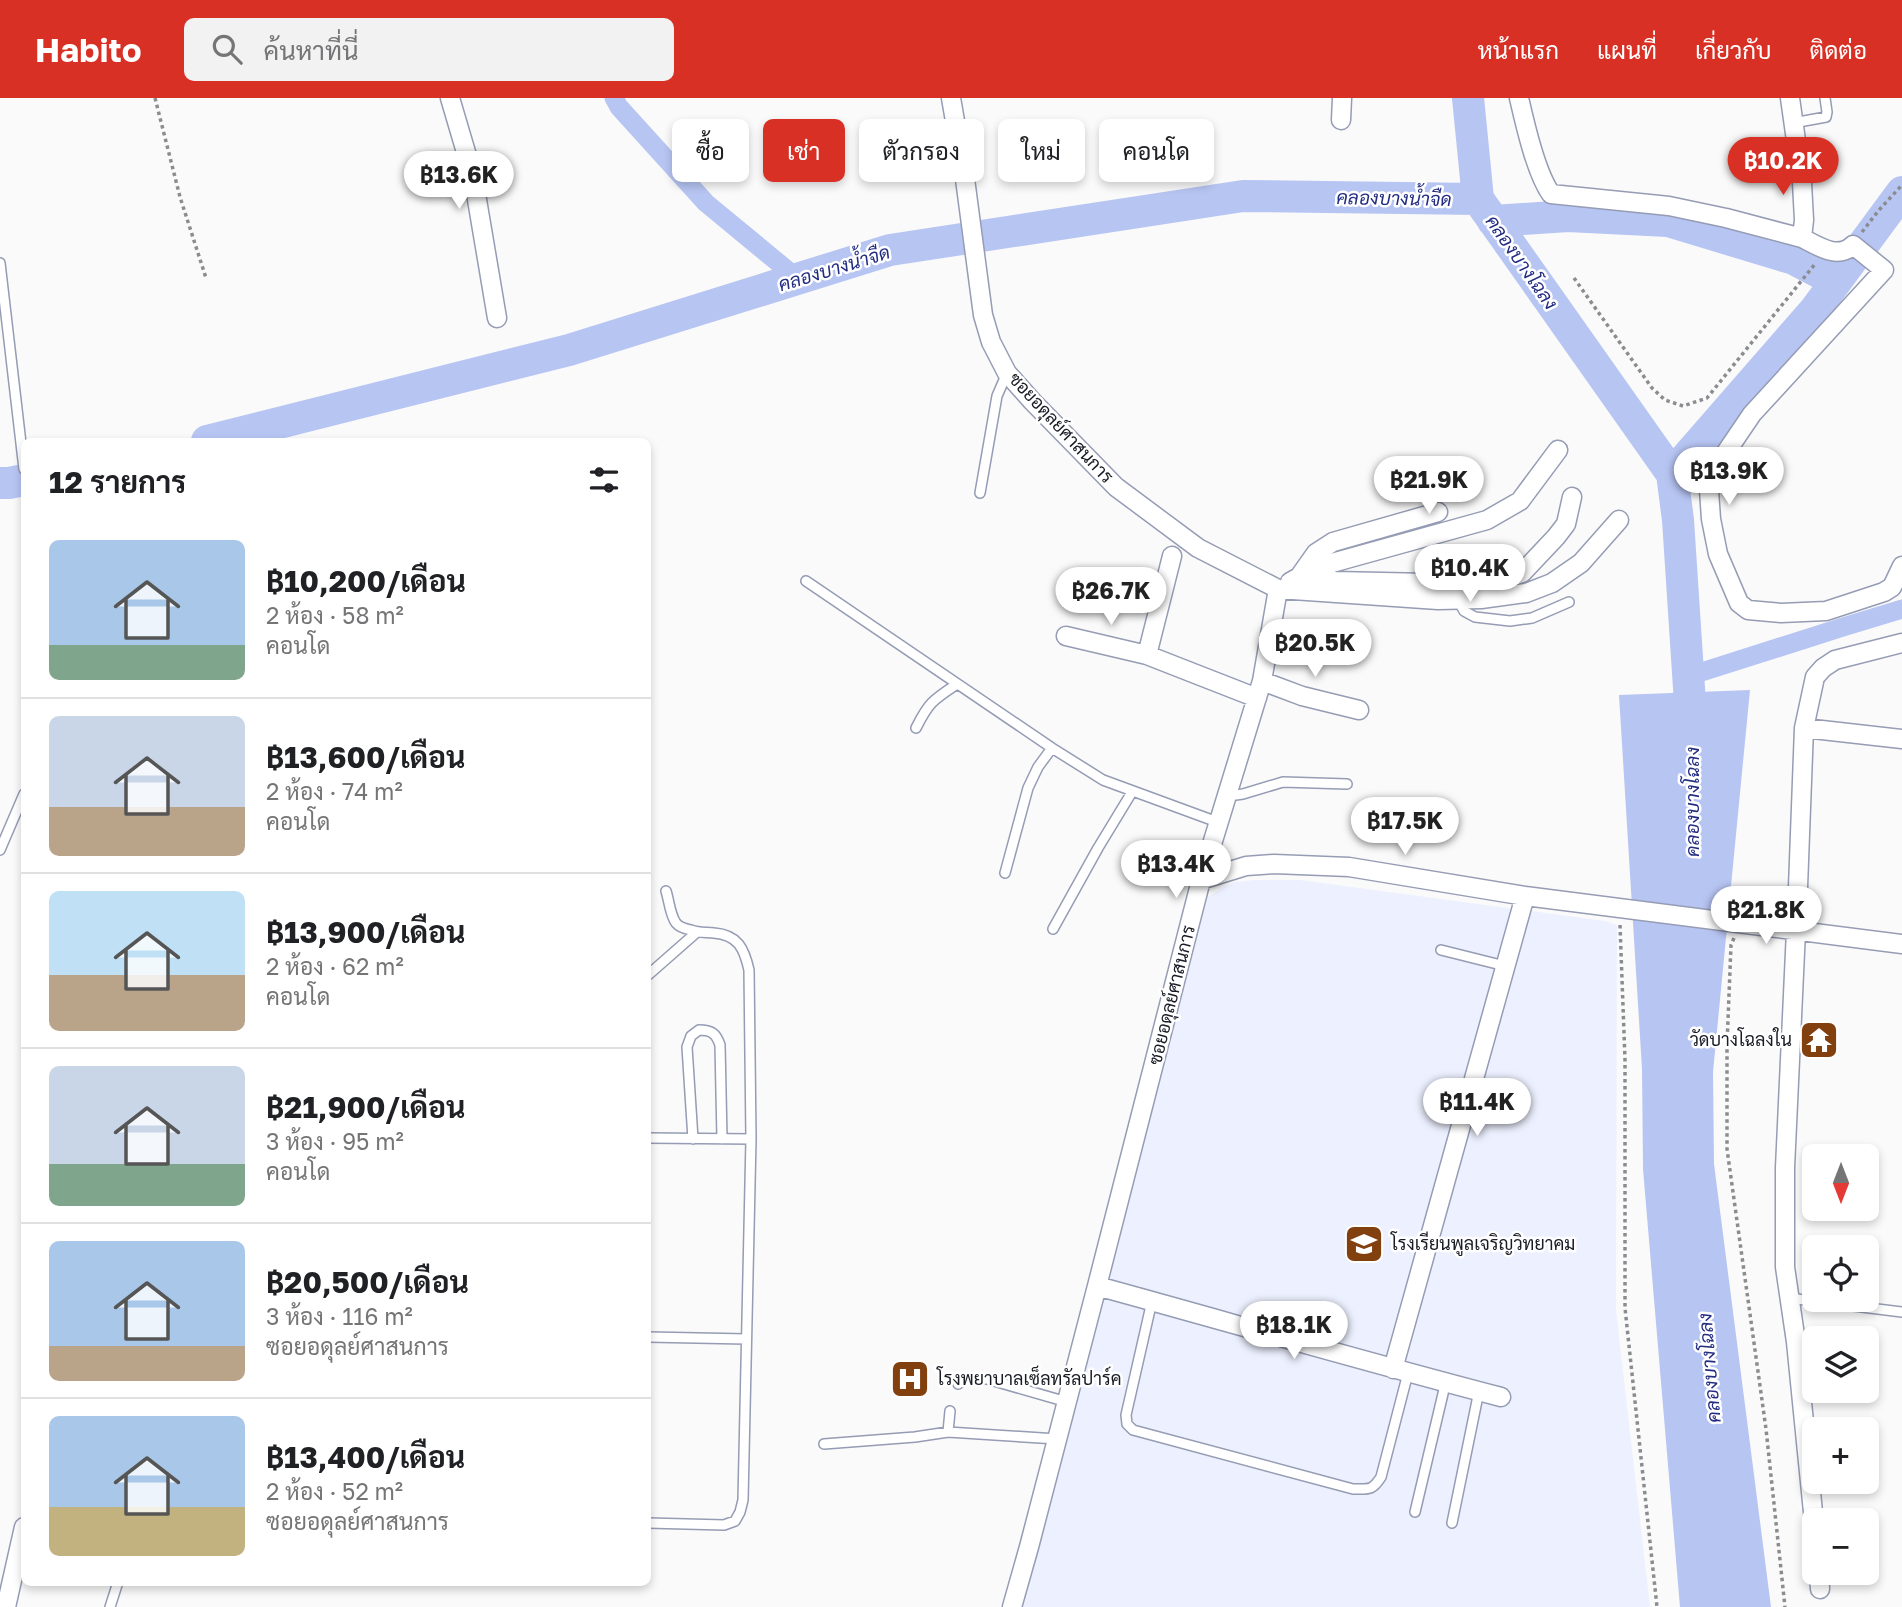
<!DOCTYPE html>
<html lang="th">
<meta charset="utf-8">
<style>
:root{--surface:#fff;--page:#f2f2f2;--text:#202124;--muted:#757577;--line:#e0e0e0;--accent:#d93025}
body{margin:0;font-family:"Golos Text",Sarabun,sans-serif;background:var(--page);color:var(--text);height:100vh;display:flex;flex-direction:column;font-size:26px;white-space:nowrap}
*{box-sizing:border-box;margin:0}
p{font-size:23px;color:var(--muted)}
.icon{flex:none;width:38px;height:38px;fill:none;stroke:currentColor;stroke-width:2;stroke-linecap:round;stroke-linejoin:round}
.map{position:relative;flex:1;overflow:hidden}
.side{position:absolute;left:21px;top:340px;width:630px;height:1148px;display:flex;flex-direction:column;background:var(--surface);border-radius:10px;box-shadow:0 4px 10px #0003}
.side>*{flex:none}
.banner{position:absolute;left:672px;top:21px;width:665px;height:63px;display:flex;gap:14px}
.needle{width:46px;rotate:180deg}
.buttons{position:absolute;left:1802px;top:1046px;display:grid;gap:14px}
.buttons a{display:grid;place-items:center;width:77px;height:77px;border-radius:10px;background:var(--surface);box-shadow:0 4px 10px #0003;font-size:35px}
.price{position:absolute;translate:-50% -60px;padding:0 16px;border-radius:24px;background:#fff;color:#222;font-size:23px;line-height:46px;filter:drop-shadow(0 2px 4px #0008)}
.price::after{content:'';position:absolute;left:50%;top:42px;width:21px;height:16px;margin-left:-10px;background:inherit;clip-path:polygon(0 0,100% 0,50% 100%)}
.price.active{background:var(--accent);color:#fff}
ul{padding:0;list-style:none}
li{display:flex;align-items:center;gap:21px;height:175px;padding:0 28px}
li+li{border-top:2px solid var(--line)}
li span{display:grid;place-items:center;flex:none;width:196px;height:140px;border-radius:10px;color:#555}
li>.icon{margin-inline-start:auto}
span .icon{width:84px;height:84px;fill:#fffc;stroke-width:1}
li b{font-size:30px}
h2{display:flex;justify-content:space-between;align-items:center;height:84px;padding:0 28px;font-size:30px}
.pill{padding:0 24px;border-radius:10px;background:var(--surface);box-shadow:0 4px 10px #0003;font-size:24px;line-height:63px}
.pill.active{background:var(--accent);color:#fff}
header{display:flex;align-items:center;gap:42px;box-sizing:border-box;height:98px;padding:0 35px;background:var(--accent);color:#fff}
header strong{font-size:33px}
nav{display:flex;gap:38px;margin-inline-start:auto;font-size:24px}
.search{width:490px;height:63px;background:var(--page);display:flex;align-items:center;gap:18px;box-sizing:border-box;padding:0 24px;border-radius:10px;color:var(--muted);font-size:26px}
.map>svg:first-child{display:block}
.built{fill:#edf1ff}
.water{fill:#b7c5f3}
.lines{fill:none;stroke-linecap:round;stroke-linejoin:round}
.canal{stroke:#b7c5f3;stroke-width:19}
.river{stroke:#b7c5f3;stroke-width:32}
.service-casing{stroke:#959cb4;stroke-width:12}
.minor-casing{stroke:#959cb4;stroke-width:21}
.path{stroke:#8a8c90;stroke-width:3.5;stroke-dasharray:3.5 3.5;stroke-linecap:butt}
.service{stroke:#fff;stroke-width:9}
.minor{stroke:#fff;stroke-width:18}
.labels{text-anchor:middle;stroke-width:5;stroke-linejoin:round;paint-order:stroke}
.street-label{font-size:18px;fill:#191c25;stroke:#fff}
.poi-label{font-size:18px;fill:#191c25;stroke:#fff;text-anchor:start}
.water-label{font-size:19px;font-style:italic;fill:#232d82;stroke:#fff}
</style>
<header>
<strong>Habito</strong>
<div class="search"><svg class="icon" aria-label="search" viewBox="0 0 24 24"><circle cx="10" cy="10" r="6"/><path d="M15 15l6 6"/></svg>ค้นหาที่นี่</div>
<nav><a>หน้าแรก</a><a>แผนที่</a><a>เกี่ยวกับ</a><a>ติดต่อ</a></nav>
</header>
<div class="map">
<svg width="1902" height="1509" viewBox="0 0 1902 1509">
<rect width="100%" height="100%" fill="#fafafa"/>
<path class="built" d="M 1255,782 L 1300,782 L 1605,823 L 1617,827 L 1616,1212 L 1650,1509 L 1016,1509 L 1199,805 L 1225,788 L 1236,784 Z"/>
<path class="water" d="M 1750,592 L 1713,974 L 1714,1066 L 1771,1509 L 1680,1509 L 1643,1071 L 1642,971 L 1619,597 Z"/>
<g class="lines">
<path class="canal" d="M 614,0 L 619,9 L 706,105 L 798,181
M 1689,578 L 1843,529 L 1902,511"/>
<path class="river" d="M 1468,0 L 1478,101 L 1672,376 L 1678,422 L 1692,636
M 1493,123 L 1568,118 L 1668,123 L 1794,161 L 1836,183
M 207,343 L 569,252 L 890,152 L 1243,98 L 1478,101
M 1672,376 L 1815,212 L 1902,94
M 0,385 L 9,385 L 24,382"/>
<g class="service-casing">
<path id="service" d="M 1793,25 L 1826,19 L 1827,14 L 1825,0
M 0,165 L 24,371
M 980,395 L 997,298 L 1007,275
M 806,483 L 1052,650 L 1103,682 L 1220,725
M 1458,502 L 1464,513 L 1475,519 L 1510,523 L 1532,520 L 1569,504
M 916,630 C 929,604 933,602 957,586
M 1228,698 L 1243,696 L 1283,684 L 1347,686
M 0,752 L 24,696
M 1005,775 L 1028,690 L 1038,669 L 1052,650
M 1053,831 L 1098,750 L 1132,694
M 1441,852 L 1505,868
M 648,877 L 697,834
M 648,1040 L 751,1041
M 693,1041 L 687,949 L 691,938 L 699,932 C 711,932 716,935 720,947 L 722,1041
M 1789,1200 L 1902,1214
M 1152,1203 L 1126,1317 L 1127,1326 L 1133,1332 L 1353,1391 C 1369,1391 1372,1393 1381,1379 L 1408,1275
M 648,1239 L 746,1241
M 958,1286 L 965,1281 L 987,1281 L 1067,1304
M 948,1334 L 950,1313
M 824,1346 L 915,1339 L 948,1334 L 1057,1341
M 1415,1414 L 1446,1283
M 648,1425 L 724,1427 L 735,1423 L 740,1414 L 743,1402 L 751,1041 L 749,872 C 744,850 738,837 714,835 C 706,834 699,835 691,832 C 686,831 680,830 676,825 C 670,817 669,802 666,793
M 1452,1425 L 1479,1293
M 110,1509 L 118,1484"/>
</g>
<g class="minor-casing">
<path id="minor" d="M 450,0 L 473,78 L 497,220
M 951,0 L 965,81 L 983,217 L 991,244 L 1007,275 L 1032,303 L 1116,389 L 1198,450 L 1278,491 L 1262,583 L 1201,782 L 1097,1188 L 1029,1449 L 1012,1509
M 1519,0 C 1525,26 1536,75 1551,96 L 1669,108 L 1726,120 L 1802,140
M 1790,0 L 1802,85 L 1804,122 L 1802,140 C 1818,148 1838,162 1853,147 L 1884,172 L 1752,316 L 1712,375 L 1709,392 L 1711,421 L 1718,456 L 1739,505 L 1748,512 L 1781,515 L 1826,513 L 1884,494 L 1892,489 L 1902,468 L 1902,471
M 1341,22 L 1342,0
M 1299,479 L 1335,483 L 1476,486 L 1505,481 L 1522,475 L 1556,439 L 1566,426 L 1572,399
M 1320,481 L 1327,468 L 1332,465 L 1487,422 L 1520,403 L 1558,352
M 1290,484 L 1299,479 L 1316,455 L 1333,444 L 1438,414
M 1278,491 L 1438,502 L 1481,501 L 1526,495 L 1552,485 L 1581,465 L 1619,422
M 1066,538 L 1147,557 L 1257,600
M 1147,557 L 1172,458
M 1262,583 L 1302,598 L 1359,612
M 1804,630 L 1902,641
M 1201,782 L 1246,768 L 1274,766 L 1349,769 L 1525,798 L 1902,846
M 1097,1188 C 1232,1225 1366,1264 1501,1299
M 1393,1271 L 1525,798
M 1815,1434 L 1796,1244 L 1785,1169 L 1785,1070 L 1798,789 L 1804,630 L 1815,579 L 1823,570 L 1835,562 L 1902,545
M 1819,1475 L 1820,1491
M 6,1509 L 24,1429"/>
</g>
<path class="path" d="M 155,0 L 180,99 L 206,180
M 1862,134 L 1879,112 L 1902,87
M 1574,180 L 1652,290 L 1665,302 L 1683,308 L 1707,300 L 1815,166
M 1620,827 L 1625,962 L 1625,1210 L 1657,1509
M 1734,840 L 1731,847 L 1727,947 L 1727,1051 L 1766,1331 L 1785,1509"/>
<use href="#service" class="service"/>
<use href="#minor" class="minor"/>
</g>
<defs>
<g id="temple-square" transform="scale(2.0125)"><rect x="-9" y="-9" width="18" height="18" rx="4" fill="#83400f" stroke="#fff"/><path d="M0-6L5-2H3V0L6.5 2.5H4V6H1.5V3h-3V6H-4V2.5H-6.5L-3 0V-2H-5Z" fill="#fff"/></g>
<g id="school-square" transform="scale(2.0125)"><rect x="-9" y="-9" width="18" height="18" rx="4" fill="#83400f" stroke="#fff"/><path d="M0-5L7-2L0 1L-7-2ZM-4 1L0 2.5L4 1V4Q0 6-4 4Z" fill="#fff"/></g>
<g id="hospital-square" transform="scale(2.0125)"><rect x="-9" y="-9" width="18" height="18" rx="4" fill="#83400f" stroke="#fff"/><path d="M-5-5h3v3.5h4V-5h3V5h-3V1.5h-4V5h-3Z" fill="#fff"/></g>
</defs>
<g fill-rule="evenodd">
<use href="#temple-square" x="1819" y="942"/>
<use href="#school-square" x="1364" y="1146"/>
<use href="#hospital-square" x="910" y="1281"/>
</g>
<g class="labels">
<g class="street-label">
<text transform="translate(1061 330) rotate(47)" y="6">ซอยอดุลย์ศาสนการ</text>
<text transform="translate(1172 897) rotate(-76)" y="6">ซอยอดุลย์ศาสนการ</text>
</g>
<g class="poi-label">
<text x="1792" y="948" text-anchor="end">วัดบางโฉลงใน</text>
<text x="1391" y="1152">โรงเรียนพูลเจริญวิทยาคม</text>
<text x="937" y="1287">โรงพยาบาลเซ็ลทรัลปาร์ค</text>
</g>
<g class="water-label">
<text transform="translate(1394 100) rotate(1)" y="7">คลองบางน้ำจืด</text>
<text transform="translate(1522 164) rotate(55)" y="7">คลองบางโฉลง</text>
<text transform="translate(834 170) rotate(-17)" y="7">คลองบางน้ำจืด</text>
<text transform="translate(1692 704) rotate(-90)" y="7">คลองบางโฉลง</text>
<text transform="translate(1709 1270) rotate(-95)" y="7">คลองบางโฉลง</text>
</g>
</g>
</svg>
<div class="buttons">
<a><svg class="needle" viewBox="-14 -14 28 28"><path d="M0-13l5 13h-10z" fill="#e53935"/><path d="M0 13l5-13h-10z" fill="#757577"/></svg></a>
<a><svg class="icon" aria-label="locate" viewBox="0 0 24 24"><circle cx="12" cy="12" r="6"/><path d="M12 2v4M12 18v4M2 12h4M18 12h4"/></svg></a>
<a><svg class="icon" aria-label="layers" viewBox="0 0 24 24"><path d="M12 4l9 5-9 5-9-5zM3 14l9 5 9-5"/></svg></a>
<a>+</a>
<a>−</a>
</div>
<b class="price active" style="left:1783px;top:99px">฿10.2K</b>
<b class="price" style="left:459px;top:113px">฿13.6K</b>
<b class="price" style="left:1729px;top:409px">฿13.9K</b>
<b class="price" style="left:1429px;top:418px">฿21.9K</b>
<b class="price" style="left:1470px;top:506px">฿10.4K</b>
<b class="price" style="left:1111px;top:529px">฿26.7K</b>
<b class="price" style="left:1315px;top:581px">฿20.5K</b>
<b class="price" style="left:1405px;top:759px">฿17.5K</b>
<b class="price" style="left:1176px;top:802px">฿13.4K</b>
<b class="price" style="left:1766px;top:848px">฿21.8K</b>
<b class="price" style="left:1477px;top:1040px">฿11.4K</b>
<b class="price" style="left:1294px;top:1263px">฿18.1K</b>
<div class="banner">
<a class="pill">ซื้อ</a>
<a class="pill active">เช่า</a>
<a class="pill">ตัวกรอง</a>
<a class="pill">ใหม่</a>
<a class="pill">คอนโด</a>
</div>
<section class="side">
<h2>12 รายการ<svg class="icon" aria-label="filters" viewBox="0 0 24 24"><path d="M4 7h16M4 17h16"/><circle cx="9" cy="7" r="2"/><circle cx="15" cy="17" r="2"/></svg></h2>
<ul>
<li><span style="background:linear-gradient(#a9c7e8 75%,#7fa58c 0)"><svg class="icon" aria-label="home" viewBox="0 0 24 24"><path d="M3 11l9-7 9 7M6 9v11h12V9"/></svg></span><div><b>฿10,200/เดือน</b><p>2 ห้อง · 58 m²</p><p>คอนโด</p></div></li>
<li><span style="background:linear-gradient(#c9d6e8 65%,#b9a48a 0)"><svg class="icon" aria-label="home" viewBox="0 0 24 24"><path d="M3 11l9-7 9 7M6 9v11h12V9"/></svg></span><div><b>฿13,600/เดือน</b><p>2 ห้อง · 74 m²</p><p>คอนโด</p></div></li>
<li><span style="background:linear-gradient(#bfe0f5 60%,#b9a48a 0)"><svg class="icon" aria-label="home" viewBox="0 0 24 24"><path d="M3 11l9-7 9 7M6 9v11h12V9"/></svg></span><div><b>฿13,900/เดือน</b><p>2 ห้อง · 62 m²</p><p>คอนโด</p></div></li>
<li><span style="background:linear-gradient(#c9d6e8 70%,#7fa58c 0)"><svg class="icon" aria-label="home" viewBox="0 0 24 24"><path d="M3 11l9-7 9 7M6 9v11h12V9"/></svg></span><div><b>฿21,900/เดือน</b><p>3 ห้อง · 95 m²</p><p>คอนโด</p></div></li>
<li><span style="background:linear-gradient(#a9c7e8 75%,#b9a48a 0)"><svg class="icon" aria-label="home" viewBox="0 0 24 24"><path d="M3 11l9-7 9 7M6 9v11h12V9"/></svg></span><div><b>฿20,500/เดือน</b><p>3 ห้อง · 116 m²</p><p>ซอยอดุลย์ศาสนการ</p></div></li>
<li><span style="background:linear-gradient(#a9c7e8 65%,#c2b280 0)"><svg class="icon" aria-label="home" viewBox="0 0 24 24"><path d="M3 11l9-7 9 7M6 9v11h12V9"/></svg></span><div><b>฿13,400/เดือน</b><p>2 ห้อง · 52 m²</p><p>ซอยอดุลย์ศาสนการ</p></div></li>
</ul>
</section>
</div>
